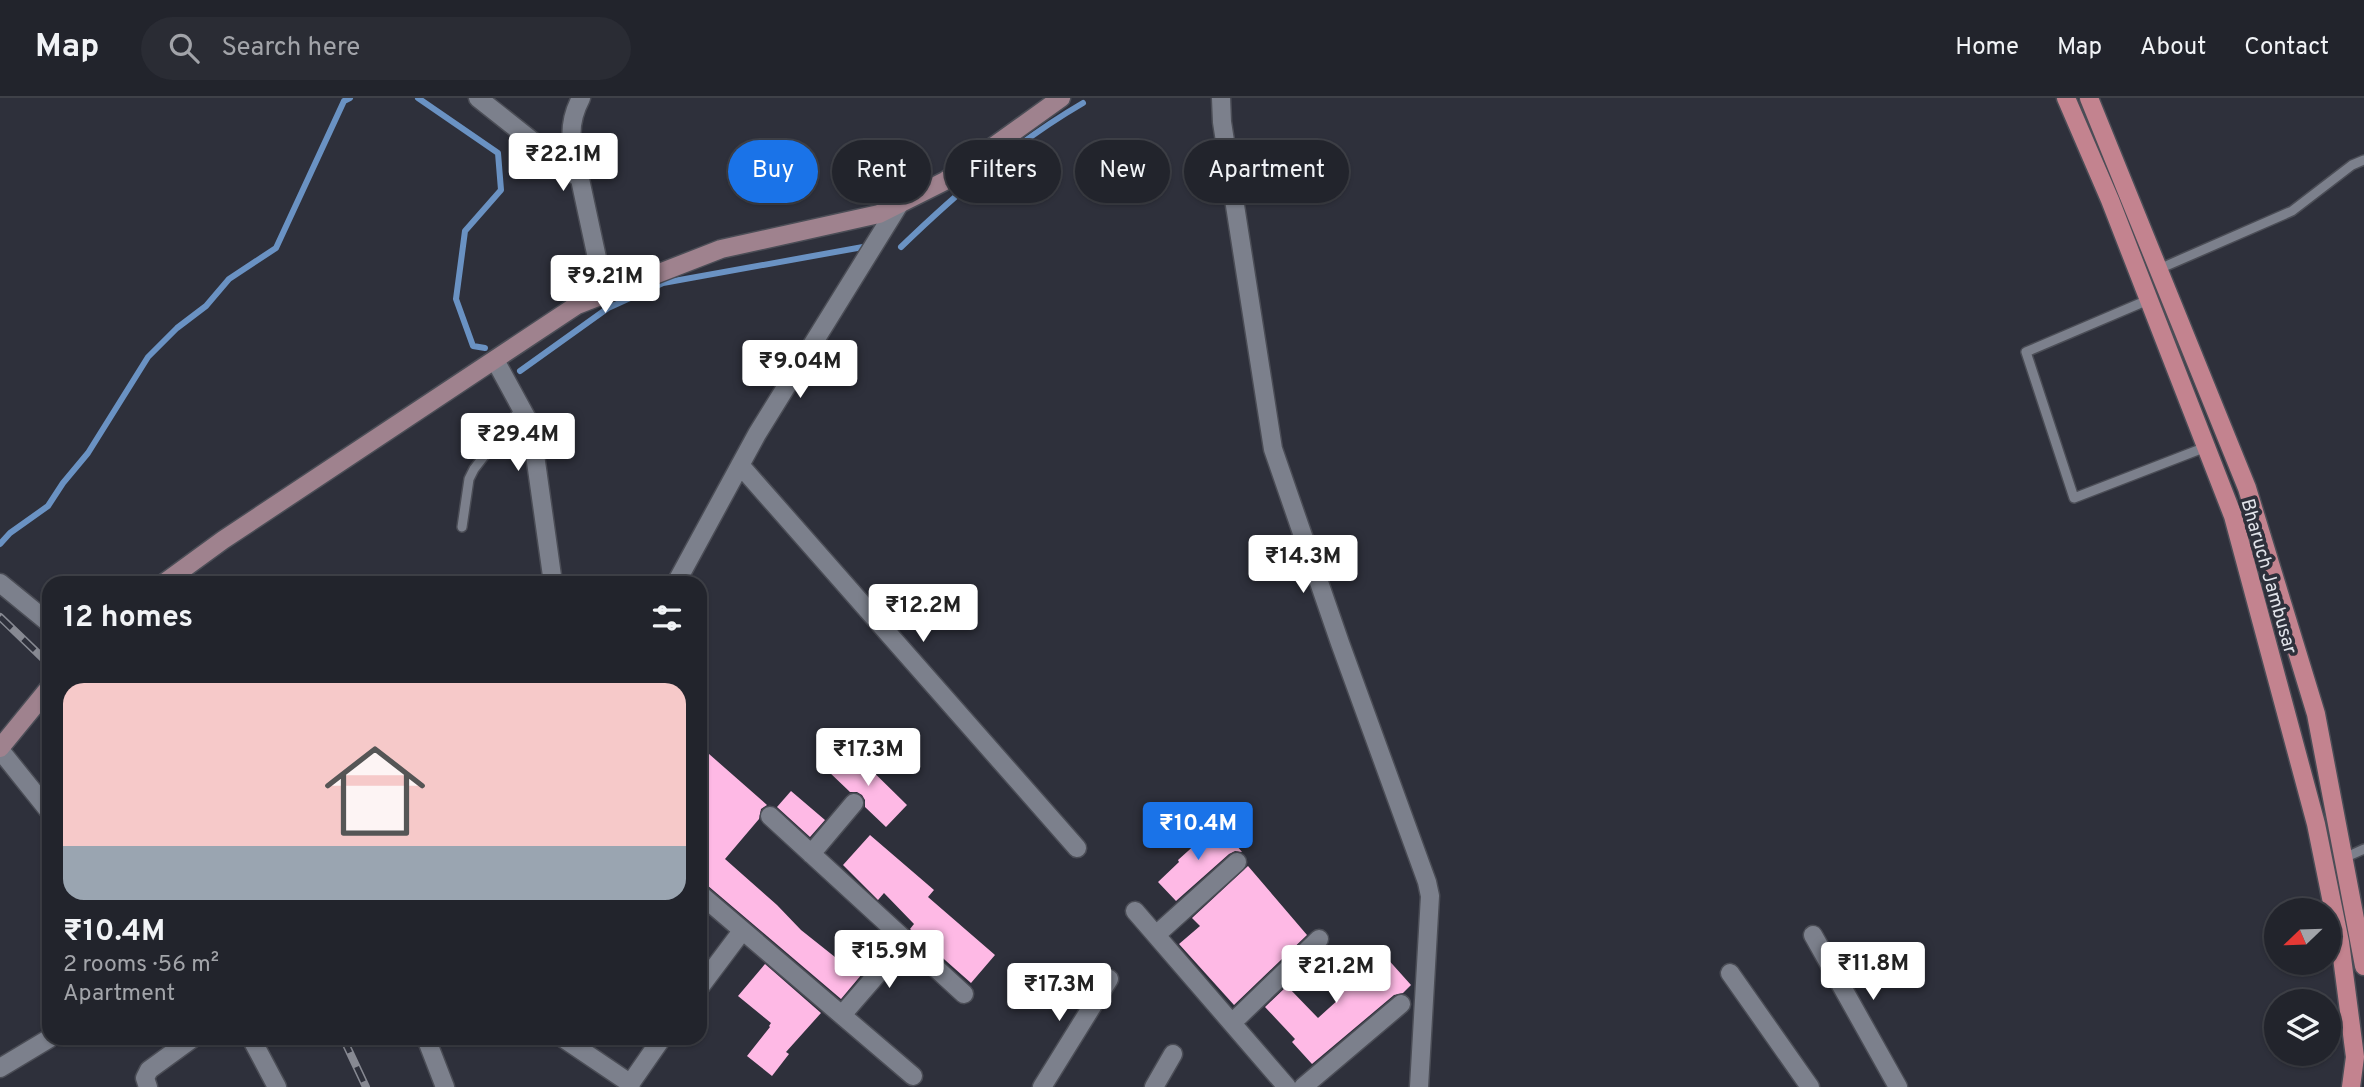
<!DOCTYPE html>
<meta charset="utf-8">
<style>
:root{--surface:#22242c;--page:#2a2c34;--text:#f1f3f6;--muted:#a2a4a9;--line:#3f4148;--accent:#1a73e8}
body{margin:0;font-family:Overpass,sans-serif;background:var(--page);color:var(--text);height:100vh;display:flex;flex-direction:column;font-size:26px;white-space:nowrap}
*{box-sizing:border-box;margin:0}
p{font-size:23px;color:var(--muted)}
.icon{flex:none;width:38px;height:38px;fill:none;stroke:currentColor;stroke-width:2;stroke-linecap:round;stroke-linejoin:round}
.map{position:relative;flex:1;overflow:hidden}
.details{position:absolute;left:42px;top:478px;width:665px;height:469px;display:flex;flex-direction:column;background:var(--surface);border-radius:21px;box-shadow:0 2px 5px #0004,0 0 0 2px var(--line)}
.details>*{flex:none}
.top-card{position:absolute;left:728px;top:42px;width:665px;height:63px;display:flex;gap:14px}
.needle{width:46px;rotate:247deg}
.tools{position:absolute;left:2264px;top:800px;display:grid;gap:14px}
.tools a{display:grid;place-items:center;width:77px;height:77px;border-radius:50%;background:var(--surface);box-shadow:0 2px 5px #0004,0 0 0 2px var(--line);font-size:35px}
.price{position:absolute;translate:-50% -60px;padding:0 16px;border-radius:7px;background:#fff;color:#222;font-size:23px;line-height:46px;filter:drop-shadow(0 2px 4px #0008)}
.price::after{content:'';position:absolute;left:50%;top:42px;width:21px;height:16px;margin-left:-10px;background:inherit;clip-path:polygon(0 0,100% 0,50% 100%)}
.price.current{background:var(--accent);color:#fff}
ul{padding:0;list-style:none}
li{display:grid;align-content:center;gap:14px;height:371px;padding:0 21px}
li span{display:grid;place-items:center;height:217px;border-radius:21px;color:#555}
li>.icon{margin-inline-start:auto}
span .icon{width:126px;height:126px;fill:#fffc;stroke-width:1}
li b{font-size:30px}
h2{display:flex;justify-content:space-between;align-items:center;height:84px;padding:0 21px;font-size:30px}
.pill{padding:0 24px;border-radius:32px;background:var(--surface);box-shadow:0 2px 5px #0004,0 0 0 2px var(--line);font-size:24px;line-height:63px}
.pill.current{background:var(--accent);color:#fff}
header{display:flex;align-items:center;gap:42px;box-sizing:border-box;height:98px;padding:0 35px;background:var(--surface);border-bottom:2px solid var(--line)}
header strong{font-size:33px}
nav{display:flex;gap:38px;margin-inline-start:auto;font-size:24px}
.search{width:490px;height:63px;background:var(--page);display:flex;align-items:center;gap:18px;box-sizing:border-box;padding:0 24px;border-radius:38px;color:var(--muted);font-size:26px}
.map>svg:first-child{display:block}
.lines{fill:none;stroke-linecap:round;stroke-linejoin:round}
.stream{stroke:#6a92c3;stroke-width:6}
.building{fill:#feb9e5}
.lane-casing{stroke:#4b4d56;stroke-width:12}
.street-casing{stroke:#4b4d56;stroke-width:21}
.secondary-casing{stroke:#4b4d56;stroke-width:21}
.primary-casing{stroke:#4b4d56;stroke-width:21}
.lane{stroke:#7c808c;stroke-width:9}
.street{stroke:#7c808c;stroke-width:18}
.secondary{stroke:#9f828e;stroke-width:18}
.primary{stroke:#c3838f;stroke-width:18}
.rail-casing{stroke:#878992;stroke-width:8}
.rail{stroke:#2e303b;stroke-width:5;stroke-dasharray:16;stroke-linecap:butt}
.labels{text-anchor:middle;stroke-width:7;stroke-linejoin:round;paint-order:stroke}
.street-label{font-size:19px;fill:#e2e4eb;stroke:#2e303b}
</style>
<header>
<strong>Map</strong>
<div class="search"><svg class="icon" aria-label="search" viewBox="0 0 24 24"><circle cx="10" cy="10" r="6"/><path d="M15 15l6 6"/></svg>Search here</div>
<nav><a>Home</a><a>Map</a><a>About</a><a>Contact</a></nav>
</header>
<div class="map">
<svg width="2364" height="989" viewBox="0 0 2364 989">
<rect width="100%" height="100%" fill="#2e303b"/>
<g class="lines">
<path class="stream" d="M 418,0 L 498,55 L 501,92 L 465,133 L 456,201 L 473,248 L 485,250
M 901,149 C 957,95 1016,44 1083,5
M 520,273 L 608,210 L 663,185 L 863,149
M 0,446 L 10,435 L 48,408 L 63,385 L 88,355 L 148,259 L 177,230 L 206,208 L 229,181 L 276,150 L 344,3 L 350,0"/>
</g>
<path class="building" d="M 700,648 L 767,707 L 761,711 L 759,721 L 725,761 L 777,807 L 801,832 L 840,863 L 843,860 L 862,876 L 841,901 L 707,787 L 700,785 Z
M 850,651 L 907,707 L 886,729 L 865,709 L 865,702 L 862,697 L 857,694 L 850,694 L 828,673 Z
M 791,693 L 825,722 L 810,739 L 777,709 Z
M 1218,726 L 1242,754 L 1235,753 L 1229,756 L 1176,803 L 1158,784 L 1179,764 L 1178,762 Z
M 870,737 L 934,792 L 928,799 L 995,857 L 971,885 L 910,831 L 914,826 L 884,795 L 878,802 L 843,767 Z
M 1248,768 L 1307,837 L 1234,907 L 1179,846 L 1200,828 L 1192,820 Z
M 1322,854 L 1325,858 L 1329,855 L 1354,885 L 1385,858 L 1411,887 L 1403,895 L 1394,897 L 1312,966 L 1292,944 L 1295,941 L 1265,909 L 1287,888 L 1318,920 L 1339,901 L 1310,865 Z
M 765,866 L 821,915 L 786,954 L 789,956 L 772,978 L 747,958 L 770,929 L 769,928 L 771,925 L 738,898 Z"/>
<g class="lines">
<g class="lane-casing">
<path id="lane" d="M 2159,171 L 2292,113 L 2352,67 L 2364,62
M 2148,202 L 2026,254 L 2074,400 L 2206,349
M 462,429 L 469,381 L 474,371 L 522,309
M 2344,760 L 2364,751"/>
</g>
<g class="street-casing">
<path id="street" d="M 478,0 L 579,80
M 581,0 C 573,15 570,28 572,44 L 605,197
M 1221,0 L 1222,24 L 1273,351 L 1340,545 L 1427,784 L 1430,798 L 1419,989
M 495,262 L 531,328 L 553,485
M 740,367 L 1077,750
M 0,485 L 49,525
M 676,485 L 757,336 L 900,105
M 0,652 L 49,713
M 770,718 L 964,896
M 811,756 L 854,705
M 700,796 L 913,978
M 1135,813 L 1287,989
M 1156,837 L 1237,764
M 1813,837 L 1898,989
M 1730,875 L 1810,989
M 700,889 L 742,833
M 842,917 L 906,843
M 1232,925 L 1319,841
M 251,940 L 277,989
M 426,940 L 445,989
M 563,940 L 631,986
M 0,970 L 50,940
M 148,989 L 145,980 L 149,972 L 193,940
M 628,989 L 662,940
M 1042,989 L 1109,881
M 1154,989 L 1173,956
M 1303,989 L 1401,906"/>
</g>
<g class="secondary-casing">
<path id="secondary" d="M 164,485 L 223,442 L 577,207 L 721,151 L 879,116 L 945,83 L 1061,0
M 0,650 L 49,590"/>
</g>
<g class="primary-casing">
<path id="primary" d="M 2066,0 L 2110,102 L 2233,418 L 2316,726 L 2340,844 L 2355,959 L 2351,989
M 2089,0 L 2247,390 L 2316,616 L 2364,868"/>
</g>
<use href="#lane" class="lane"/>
<use href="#street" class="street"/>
<use href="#secondary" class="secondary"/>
<use href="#primary" class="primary"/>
<g class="rail-casing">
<path id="rail" d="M 0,519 L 49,566
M 343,940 L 366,989"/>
</g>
<use href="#rail" class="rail"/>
</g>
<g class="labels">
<g class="street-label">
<text transform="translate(2270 478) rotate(74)" y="7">Bharuch Jambusar</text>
</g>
</g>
</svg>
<div class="tools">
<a><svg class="needle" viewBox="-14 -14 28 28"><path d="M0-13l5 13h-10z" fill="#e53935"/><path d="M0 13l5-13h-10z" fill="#a2a4a9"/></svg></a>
<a><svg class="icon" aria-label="layers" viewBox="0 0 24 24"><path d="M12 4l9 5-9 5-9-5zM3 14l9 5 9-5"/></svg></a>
</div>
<b class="price" style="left:563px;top:95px">₹22.1M</b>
<b class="price" style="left:605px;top:217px">₹9.21M</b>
<b class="price" style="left:800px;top:302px">₹9.04M</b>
<b class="price" style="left:518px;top:375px">₹29.4M</b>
<b class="price" style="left:1303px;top:497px">₹14.3M</b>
<b class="price" style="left:923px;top:546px">₹12.2M</b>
<b class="price" style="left:868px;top:690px">₹17.3M</b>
<b class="price current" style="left:1198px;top:764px">₹10.4M</b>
<b class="price" style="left:889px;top:892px">₹15.9M</b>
<b class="price" style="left:1873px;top:904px">₹11.8M</b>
<b class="price" style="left:1336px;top:907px">₹21.2M</b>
<b class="price" style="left:1059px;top:925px">₹17.3M</b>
<div class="top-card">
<a class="pill current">Buy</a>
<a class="pill">Rent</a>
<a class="pill">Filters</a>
<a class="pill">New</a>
<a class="pill">Apartment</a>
</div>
<section class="details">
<h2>12 homes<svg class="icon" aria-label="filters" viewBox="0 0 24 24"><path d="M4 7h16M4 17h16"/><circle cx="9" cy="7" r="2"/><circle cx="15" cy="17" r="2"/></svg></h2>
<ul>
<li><span style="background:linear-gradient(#f6c9c9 75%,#9aa5b1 0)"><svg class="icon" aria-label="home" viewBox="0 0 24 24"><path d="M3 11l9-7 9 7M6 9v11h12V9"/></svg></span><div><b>₹10.4M</b><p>2 rooms · 56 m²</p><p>Apartment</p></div></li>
</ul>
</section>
</div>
